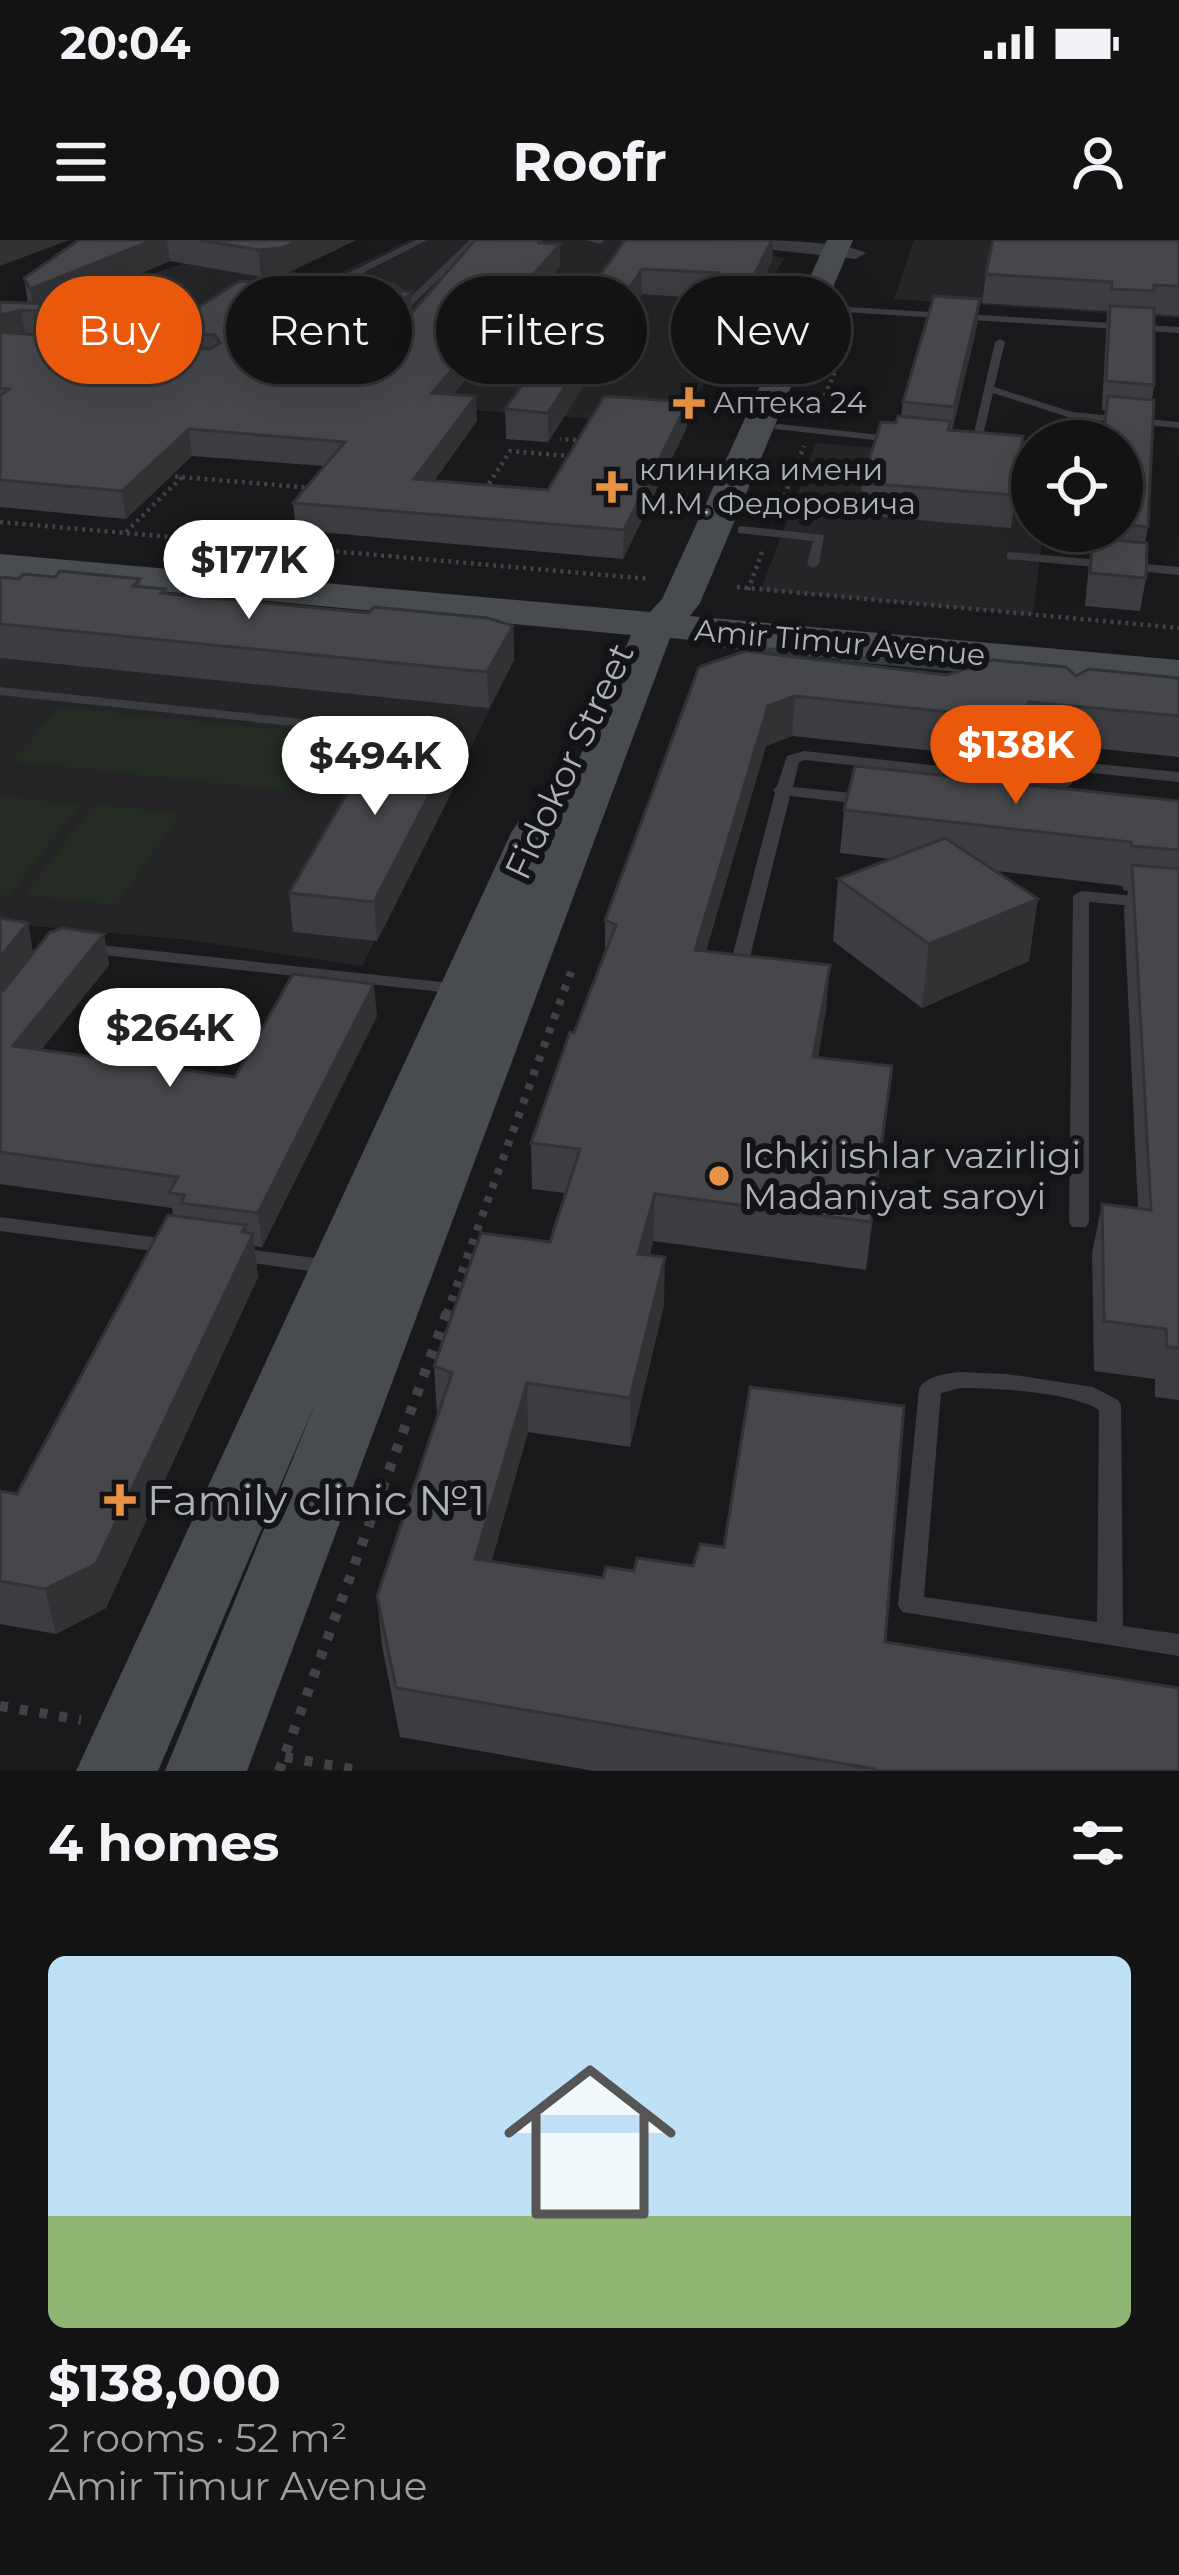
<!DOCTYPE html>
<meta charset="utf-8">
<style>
:root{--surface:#131314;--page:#1c1c1d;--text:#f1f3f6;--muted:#9d9ea0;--line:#323234;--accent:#ea580c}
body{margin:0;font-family:Montserrat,sans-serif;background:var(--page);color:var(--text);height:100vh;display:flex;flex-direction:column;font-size:45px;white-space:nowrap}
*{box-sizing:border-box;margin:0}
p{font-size:39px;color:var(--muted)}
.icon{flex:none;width:66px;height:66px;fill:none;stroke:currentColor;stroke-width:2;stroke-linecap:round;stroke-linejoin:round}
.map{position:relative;height:1531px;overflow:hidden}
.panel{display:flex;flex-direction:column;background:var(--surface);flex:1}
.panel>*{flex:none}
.hud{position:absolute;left:36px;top:36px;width:1107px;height:108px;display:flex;gap:24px}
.controls{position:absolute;left:1011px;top:180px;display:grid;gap:24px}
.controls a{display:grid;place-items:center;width:132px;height:132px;border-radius:50%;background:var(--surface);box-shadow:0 12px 48px #0002,0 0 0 3px var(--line);font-size:60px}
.price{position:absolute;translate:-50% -102px;padding:0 27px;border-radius:42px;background:#fff;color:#222;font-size:39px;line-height:78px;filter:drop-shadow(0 3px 6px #0008)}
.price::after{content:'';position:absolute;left:50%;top:72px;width:36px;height:27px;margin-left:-18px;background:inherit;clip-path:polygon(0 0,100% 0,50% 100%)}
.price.selected{background:var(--accent);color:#fff}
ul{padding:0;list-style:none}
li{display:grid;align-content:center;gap:24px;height:636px;padding:0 48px}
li+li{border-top:3px solid var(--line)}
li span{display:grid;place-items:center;height:372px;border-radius:18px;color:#555}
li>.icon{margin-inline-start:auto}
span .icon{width:216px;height:216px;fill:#fffc;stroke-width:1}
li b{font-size:51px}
h2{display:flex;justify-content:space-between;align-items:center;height:144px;padding:0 48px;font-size:51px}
.chip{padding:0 42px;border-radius:54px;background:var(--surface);box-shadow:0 12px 48px #0002,0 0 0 3px var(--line);font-size:42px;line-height:108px}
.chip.selected{background:var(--accent);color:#fff}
.status{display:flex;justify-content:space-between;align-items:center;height:84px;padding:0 60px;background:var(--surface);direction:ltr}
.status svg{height:33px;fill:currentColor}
header{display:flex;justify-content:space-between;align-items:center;height:156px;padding:0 48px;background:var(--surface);font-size:54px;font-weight:700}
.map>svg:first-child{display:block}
.built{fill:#252528}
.green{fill:#232b23}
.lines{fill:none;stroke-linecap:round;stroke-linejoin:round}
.stream-far1{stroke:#313c40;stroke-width:8}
.stream{stroke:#313c40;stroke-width:10}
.path-far2{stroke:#404346;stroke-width:4.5;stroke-dasharray:3 4.5;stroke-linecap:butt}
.path-far1{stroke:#404346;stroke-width:8;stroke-dasharray:6 9;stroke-linecap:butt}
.path{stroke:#404346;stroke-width:10;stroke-dasharray:8 12;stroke-linecap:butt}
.lane{fill:#3a3c3f;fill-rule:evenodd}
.street{fill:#3a3c3f;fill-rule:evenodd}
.secondary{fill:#484b4f;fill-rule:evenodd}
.wall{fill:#3c3d40;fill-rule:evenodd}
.shaded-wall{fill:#313234}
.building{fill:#46474b;stroke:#313234;stroke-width:3}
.poi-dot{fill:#e89343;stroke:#141416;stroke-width:4.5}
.labels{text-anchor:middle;stroke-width:12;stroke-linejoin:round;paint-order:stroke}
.far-poi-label{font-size:30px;fill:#acb2ba;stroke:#141416;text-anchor:start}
.far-street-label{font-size:30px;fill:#acb2ba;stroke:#141416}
.street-label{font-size:36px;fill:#acb2ba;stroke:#141416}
.poi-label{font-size:36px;fill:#acb2ba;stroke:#141416;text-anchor:start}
.near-poi-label{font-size:42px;fill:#acb2ba;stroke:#141416;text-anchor:start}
</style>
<div class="status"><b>20:04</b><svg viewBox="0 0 49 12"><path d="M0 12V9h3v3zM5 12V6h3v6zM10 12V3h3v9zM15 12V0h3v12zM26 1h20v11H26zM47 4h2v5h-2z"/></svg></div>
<header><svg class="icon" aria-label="menu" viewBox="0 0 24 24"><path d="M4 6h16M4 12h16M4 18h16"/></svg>Roofr<svg class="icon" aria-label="person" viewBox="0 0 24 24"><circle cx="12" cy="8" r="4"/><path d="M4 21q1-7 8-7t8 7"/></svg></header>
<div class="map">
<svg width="1179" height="1531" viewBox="0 0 1179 1531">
<rect width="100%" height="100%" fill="#19191b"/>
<path class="built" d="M 410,0 L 665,0 L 785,18 L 681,179 L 634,182 L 471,170 L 23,160 L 0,69 L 50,53 L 124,43 L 212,14 L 326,39 Z
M 914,0 L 1179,0 L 1179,78 L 894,59 Z
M 816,203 L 1032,221 L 1032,291 L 1043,291 L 1033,375 L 761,350 Z
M 0,370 L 511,427 L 362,726 L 189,700 L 0,683 Z"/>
<path class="green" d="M 60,467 L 325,494 L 286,551 L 11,521 Z
M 0,556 L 81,564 L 9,656 L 0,655 Z
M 94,564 L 181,573 L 117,665 L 24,655 Z"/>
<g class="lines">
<path class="stream-far1" d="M 722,404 L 874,419"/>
<path class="stream" d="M 843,416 L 981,429"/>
<path class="path-far2" d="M 819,170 L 852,90
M 182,237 L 312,248
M 485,250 L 510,211 L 569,216 L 579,200 L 560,199
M 779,270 L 804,206
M 0,282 L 650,339
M 126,292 L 182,237 L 161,235
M 737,347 L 1179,388
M 748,350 L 762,312"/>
<path class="path-far1" d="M 446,1075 L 571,732"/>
<path class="path" d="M 0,1466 L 81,1480
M 285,1517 L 363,1531
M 279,1531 L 447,1072"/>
<path class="lane" d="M 416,0 L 427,0 L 337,46 L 313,48 L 308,45 L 332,41 Z
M 470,0 L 479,0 L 409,68 L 403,68 L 403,64 Z
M 586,0 L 604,0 L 604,1 L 600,4 Z
M 831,66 L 1179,87 L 1179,93 L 828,71 L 828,67 Z
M 1000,99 L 1005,102 L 994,147 L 1072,172 L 1179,182 L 1179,188 L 1071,178 L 993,153 L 980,208 L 970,210 L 995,102 Z
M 779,184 L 900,197 L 906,200 L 900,203 L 775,189 L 775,185 Z
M 999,207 L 1032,210 L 1032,216 L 995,212 L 995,208 Z
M 742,286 L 824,295 L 819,324 L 813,328 L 807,324 L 813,301 L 738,293 L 738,287 Z
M 1011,312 L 1179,327 L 1179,335 L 1007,319 L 1007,313 Z
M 0,447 L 425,492 L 432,496 L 425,500 L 0,455 Z
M 804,511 L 1057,539 L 1058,526 L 1066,521 L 1179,532 L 1179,542 L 1073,531 L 1072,544 L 1064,549 L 805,520 L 799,522 L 793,547 L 871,555 L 879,560 L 871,565 L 790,556 L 748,725 L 745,729 L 733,729 L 730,725 L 775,553 L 773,550 L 777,546 L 787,516 Z
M 1081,651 L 1179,660 L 1179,670 L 1089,662 L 1089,982 L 1086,987 L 1072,987 L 1069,982 L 1073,656 Z
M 82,703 L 460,744 L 469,749 L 460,754 L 76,712 L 73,708 Z
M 0,977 L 175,1000 L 182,1002 L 185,1007 L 182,1012 L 175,1014 L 0,991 Z
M 232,1007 L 330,1020 L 337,1022 L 341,1027 L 337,1032 L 330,1034 L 225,1019 L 222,1014 L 225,1009 Z
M 960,1132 L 1007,1134 L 1093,1147 L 1118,1160 L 1121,1166 L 1123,1386 L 1179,1394 L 1179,1416 L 902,1372 L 898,1365 L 919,1149 C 927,1135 945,1134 960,1132 ZM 960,1148 C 994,1148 1071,1152 1099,1170 L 1097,1382 L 924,1357 L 941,1153 Z"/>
<path class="street" d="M 727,0 C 762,0 839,0 866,13 L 856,19 L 737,6 Z"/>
<path class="secondary" d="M 827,0 L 853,0 L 700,363 L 690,376 L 1179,420 L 1179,446 L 670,398 L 247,1531 L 165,1531 L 318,1157 L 158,1531 L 76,1531 L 512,591 L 519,581 L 536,577 L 553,581 L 631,395 L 0,336 L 0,314 L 650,372 L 662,359 Z"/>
</g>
<path class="wall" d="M 79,0 L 356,0 L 283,35 L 261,37 L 170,21 L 64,65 L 96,66 L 98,82 L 402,51 L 411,52 L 412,73 L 555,4 L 560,26 L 453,154 L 477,181 L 434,241 L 548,250 L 688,162 L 687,187 L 623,319 L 296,290 L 293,263 L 324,226 L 192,216 L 126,279 L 0,267 L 0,62 L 28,63 L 24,38 ZM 93,93 L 94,99 L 25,94 L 83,97 Z
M 625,0 L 773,0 L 772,21 L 737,94 L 707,93 L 708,66 L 711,59 L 642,54 L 548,202 L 506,199 L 505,169 Z
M 1179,0 L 1179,76 L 1154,74 L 1154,145 L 1152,160 L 1148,287 L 1145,303 L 1146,338 L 1140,371 L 1085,366 L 1092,291 L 1122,291 L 1122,201 L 1102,201 L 1105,170 L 1102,170 L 1107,71 L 982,63 L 986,34 Z
M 980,59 L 977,86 L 952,191 L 1023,196 L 1011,288 L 860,275 L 862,243 L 901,176 L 903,162 Z
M 0,337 L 19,339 L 55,337 L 140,339 L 141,347 L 165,349 L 165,353 L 513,386 L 514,420 L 489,468 L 0,418 Z
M 699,427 L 947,435 L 1179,438 L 1179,517 L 1024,501 L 1020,530 L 943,522 L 944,512 L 792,496 L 766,506 L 706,711 L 826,769 L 818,818 L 887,872 L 866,1030 L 653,1001 L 650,1015 L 664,1065 L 630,1207 L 528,1192 L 491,1322 L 885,1402 L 1179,1531 L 594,1531 L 400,1497 L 382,1406 L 377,1356 L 437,1175 L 434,1126 L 550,1002 L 565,953 L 532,949 L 531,903 L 605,713 L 605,680 Z
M 460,535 L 377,701 L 293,692 L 289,653 Z
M 1179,561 L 1179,1160 L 1155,1157 L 1155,1139 L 1094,1131 L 1092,1013 L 1102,964 L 1138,968 L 1124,670 L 1128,651 L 1123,650 L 1123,646 L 996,631 L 1029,721 L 922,768 L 833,701 L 838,639 L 891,619 L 840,613 L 844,570 Z
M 0,678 L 28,683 L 33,713 L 104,694 L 109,725 L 41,810 L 235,837 L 377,776 L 262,1007 L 254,1006 L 258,1037 L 106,1368 L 56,1394 L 0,1384 L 0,1251 L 17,1254 L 173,976 L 172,968 L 0,944 Z"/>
<path class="shaded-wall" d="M 0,0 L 69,0 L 0,26 Z
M 153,0 L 167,0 L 170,21 L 47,72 L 34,71 L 30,49 Z
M 299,0 L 356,0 L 283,35 L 261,37 L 259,10 Z
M 772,0 L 773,0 L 772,21 L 737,94 L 738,67 Z
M 560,4 L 560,26 L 434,178 L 432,153 Z
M 642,29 L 642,54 L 548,202 L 548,173 Z
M 411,52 L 412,75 L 350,148 L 348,123 Z
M 980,59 L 977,86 L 951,197 L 954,167 Z
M 96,66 L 98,85 L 92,84 L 93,93 L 83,97 L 80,74 Z
M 21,70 L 25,94 L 0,100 L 0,75 Z
M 476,156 L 477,181 L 415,266 L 414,239 Z
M 688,162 L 687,187 L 623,319 L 624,290 Z
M 189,189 L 192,216 L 126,279 L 122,251 Z
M 513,386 L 514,420 L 489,468 L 487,432 Z
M 795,456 L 792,496 L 766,506 L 693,754 L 695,710 L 768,466 Z
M 458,499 L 460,535 L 377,701 L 374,662 Z
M 1038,659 L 1029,721 L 922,768 L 929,704 Z
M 28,683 L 33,713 L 0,757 L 0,717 Z
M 104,694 L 109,725 L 19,838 L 13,806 Z
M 830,725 L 826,769 L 810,863 L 813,817 Z
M 374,744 L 377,776 L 262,1007 L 258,973 Z
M 892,826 L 887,872 L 866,1030 L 871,982 Z
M 655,954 L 653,1001 L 637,1062 L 638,1014 Z
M 246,985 L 248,1003 L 253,994 L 258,1037 L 106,1368 L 56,1394 L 45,1349 Z
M 665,1017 L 664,1065 L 630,1207 L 630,1158 Z
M 527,1143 L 528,1192 L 478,1369 L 475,1319 Z"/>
<path class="building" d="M 79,0 L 153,0 L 30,49 L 24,38 Z
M 200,0 L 299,0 L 281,8 L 259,10 Z
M 475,0 L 541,0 L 539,3 L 560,4 L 432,153 L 476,156 L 414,239 L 548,250 L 604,156 L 688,162 L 624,290 L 293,263 L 345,202 L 189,189 L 122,251 L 0,240 L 0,156 L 9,149 L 0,148 L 0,92 L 210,109 L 220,103 L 215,95 L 92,84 L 123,71 L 193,71 L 239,41 L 411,52 L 348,123 L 348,133 L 359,134 Z
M 625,0 L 772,0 L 738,67 L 708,66 L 719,33 L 642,29 L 548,173 L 505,169 Z
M 993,0 L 1179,0 L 1179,46 L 1154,45 L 1154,51 L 1111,49 L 1112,42 L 986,34 Z
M 268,42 L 394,44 L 402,51 L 340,47 Z
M 934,56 L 980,59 L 954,167 L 903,162 Z
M 0,62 L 96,66 L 80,74 L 21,70 L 0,75 Z
M 1110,66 L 1154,68 L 1154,145 L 1106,141 Z
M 1108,156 L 1154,160 L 1148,287 L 1122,284 L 1122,201 L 1103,201 Z
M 898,176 L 951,181 L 948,190 L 1023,196 L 1015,255 L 862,243 L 881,182 L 896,183 Z
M 1093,298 L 1147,303 L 1146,338 L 1090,333 Z
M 60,331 L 140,339 L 133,346 L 165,349 L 161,353 L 369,373 L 374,367 L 488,378 L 513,386 L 487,432 L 0,384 L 0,337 L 19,339 L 23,334 L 55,337 Z
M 745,411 L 947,435 L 993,420 L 1066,427 L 1076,436 L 1089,429 L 1179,438 L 1179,476 L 1029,462 L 1026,490 L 947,482 L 949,472 L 795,456 L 768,466 L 695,710 L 830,725 L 813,817 L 892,826 L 871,982 L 655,954 L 638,1014 L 665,1017 L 630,1158 L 527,1143 L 475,1319 L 603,1338 L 606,1327 L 634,1331 L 637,1318 L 693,1326 L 700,1304 L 724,1307 L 750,1147 L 904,1166 L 885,1402 L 1179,1448 L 1179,1531 L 875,1531 L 875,1529 L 396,1448 L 377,1356 L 452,1133 L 434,1126 L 481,993 L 550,1002 L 580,909 L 531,903 L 570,792 L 574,793 L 616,685 L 605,680 L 699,427 Z
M 383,492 L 458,499 L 374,662 L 289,653 Z
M 855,526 L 1179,561 L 1179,610 L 1131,606 L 1131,602 L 844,570 Z
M 945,598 L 1038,659 L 929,704 L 838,639 Z
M 1132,625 L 1179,629 L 1179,1108 L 1167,1107 L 1166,1089 L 1104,1081 L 1102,964 L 1151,970 Z
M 0,678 L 28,683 L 0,717 Z
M 63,688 L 104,694 L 13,806 L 235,837 L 293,734 L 374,744 L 258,973 L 181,963 L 185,955 L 169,953 L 178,937 L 0,912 L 0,752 L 3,751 L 50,692 Z
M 168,975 L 246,985 L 242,992 L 253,994 L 96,1324 L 45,1349 L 0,1341 L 0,1251 L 17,1254 Z"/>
<g class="poi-dot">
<path d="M683 145h12v12h12v12h-12v12h-12v-12h-12v-12h12z"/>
<path d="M606 229h12v12h12v12h-12v12h-12v-12h-12v-12h12z"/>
<circle cx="719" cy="936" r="12"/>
<path d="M114 1242h12v12h12v12h-12v12h-12v-12h-12v-12h12z"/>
</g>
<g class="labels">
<g class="far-poi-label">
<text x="713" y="173">Аптека 24</text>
<text x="639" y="240">клиника имени<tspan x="639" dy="34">М.М. Федоровича</tspan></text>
</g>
<g class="far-street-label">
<text transform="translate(840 403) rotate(5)" y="10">Amir Timur Avenue</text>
</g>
<g class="street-label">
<text transform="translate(569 521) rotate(-65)" y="13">Fidokor Street</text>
</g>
<g class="poi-label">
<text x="743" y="928">Ichki ishlar vazirligi<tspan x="743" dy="41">Madaniyat saroyi</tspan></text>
</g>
<g class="near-poi-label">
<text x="147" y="1275">Family clinic №1</text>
</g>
</g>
</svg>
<div class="controls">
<a><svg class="icon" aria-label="locate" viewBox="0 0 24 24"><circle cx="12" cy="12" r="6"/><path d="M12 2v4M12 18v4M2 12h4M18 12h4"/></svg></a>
</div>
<b class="price" style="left:249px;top:382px">$177K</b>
<b class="price selected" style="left:1016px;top:567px">$138K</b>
<b class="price" style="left:375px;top:578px">$494K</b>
<b class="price" style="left:170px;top:850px">$264K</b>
<div class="hud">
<a class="chip selected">Buy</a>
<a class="chip">Rent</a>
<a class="chip">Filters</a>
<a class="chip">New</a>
</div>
</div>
<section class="panel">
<h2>4 homes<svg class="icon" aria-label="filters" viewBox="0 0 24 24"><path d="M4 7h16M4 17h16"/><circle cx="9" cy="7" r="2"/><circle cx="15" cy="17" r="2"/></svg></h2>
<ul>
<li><span style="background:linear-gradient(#bfe0f5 70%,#8fb573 0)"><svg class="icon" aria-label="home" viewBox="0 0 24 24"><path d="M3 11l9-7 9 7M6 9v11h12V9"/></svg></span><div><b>$138,000</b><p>2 rooms · 52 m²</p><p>Amir Timur Avenue</p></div></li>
</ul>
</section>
